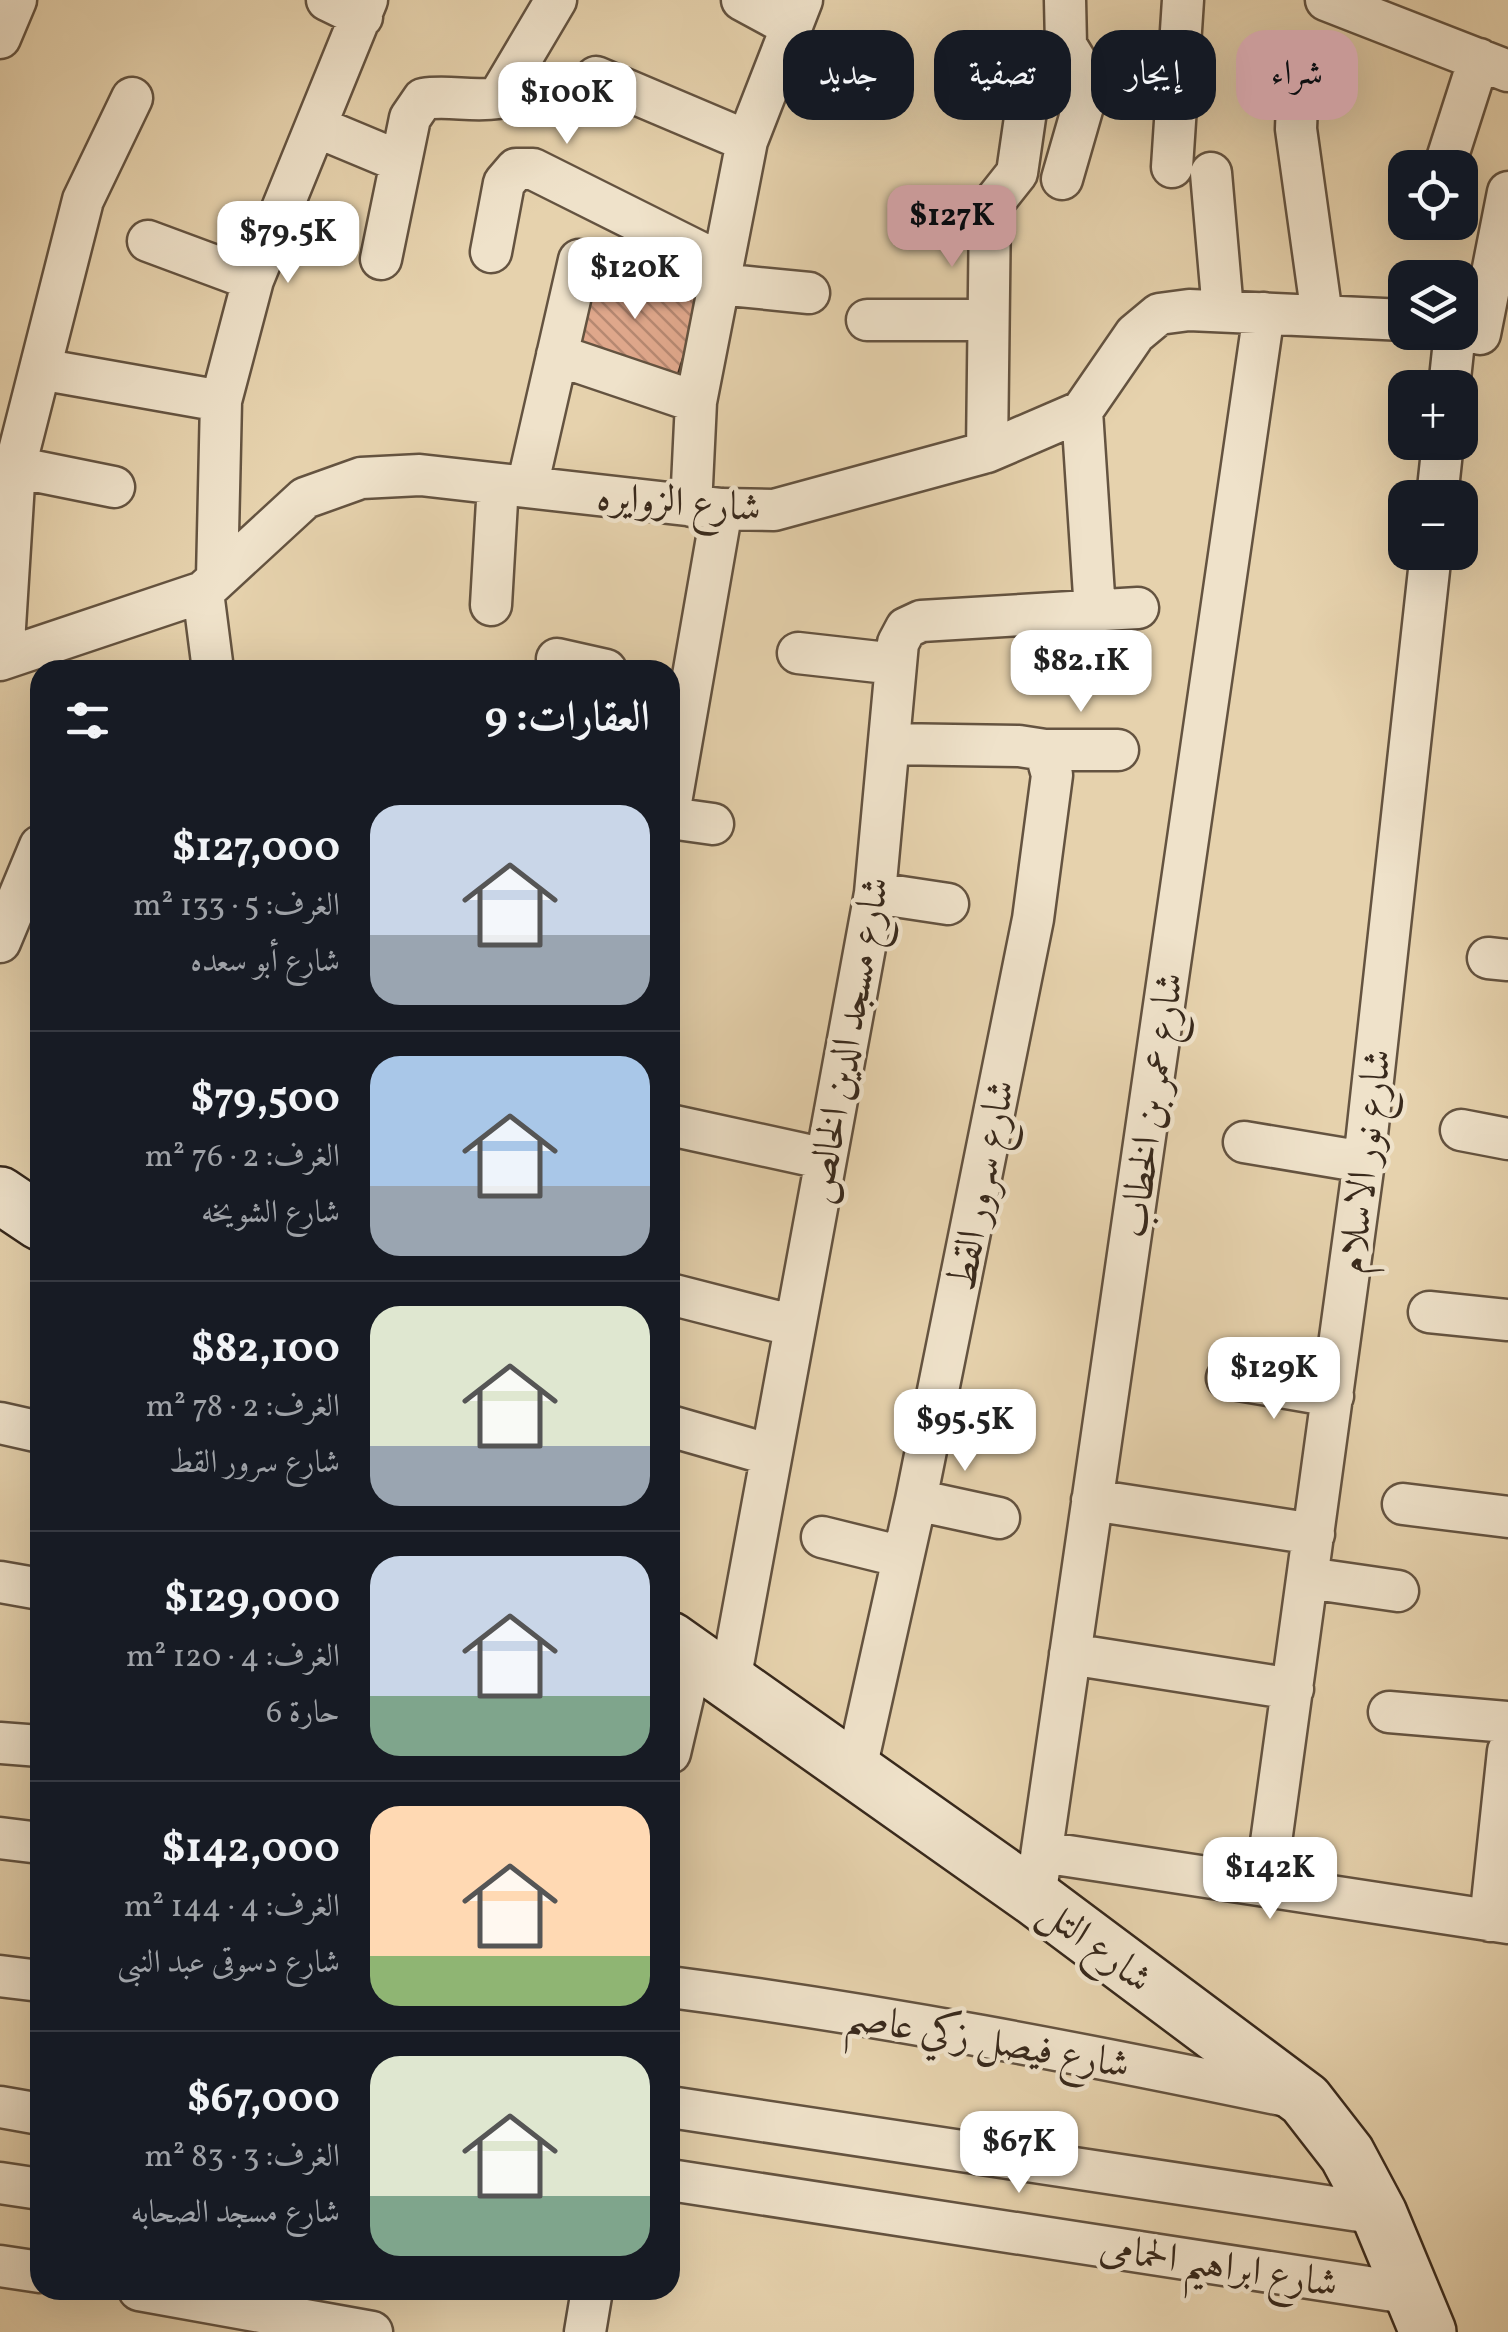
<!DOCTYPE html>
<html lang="ar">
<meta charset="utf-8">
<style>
:root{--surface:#171b24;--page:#20242c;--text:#f1f3f6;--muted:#9ea1a6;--line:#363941;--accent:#c59692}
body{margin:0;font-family:Vollkorn,Amiri,serif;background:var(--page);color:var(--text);direction:rtl;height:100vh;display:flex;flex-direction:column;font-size:38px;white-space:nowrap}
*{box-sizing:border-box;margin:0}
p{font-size:32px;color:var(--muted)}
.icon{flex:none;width:55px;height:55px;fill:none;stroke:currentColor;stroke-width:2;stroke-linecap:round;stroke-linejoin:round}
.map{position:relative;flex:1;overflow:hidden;direction:ltr}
.side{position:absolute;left:30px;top:660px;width:650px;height:1640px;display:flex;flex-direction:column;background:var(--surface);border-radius:30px;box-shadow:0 10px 40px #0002;direction:rtl}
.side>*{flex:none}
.hud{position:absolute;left:710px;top:30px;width:648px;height:90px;direction:rtl;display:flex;gap:20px}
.tools{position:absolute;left:1388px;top:150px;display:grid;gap:20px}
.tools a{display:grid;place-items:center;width:90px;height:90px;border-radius:20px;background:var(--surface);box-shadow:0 10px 40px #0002;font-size:50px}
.price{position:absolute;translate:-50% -85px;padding:0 22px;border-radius:20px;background:#fff;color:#222;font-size:32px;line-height:65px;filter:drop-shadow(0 2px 5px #0008)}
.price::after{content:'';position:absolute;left:50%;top:60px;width:30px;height:22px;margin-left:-15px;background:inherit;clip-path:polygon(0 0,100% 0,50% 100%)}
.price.active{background:var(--accent);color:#111}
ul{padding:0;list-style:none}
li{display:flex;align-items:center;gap:30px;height:250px;padding:0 30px}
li+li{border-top:2px solid var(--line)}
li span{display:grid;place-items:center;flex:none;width:280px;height:200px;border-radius:30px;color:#555}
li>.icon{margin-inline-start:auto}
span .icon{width:120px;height:120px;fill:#fffc;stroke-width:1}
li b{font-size:42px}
h2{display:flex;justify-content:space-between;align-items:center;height:120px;padding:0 30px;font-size:42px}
.tag{padding:0 35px;border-radius:30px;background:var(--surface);box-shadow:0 10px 40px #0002;font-size:35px;line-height:90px}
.tag.active{background:var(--accent);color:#111}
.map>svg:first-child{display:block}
.building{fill:url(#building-back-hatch);stroke:#38291c;stroke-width:2.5}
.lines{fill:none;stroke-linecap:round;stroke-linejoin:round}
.street-casing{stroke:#645340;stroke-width:45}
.secondary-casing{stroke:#38291c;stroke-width:60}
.street{stroke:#efe2ca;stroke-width:40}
.secondary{stroke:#efe2ca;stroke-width:55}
.labels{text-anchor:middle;stroke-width:9;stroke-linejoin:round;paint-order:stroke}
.street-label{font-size:40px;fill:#38291c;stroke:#efe2ca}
</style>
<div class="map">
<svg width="1508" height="2332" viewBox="0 0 1508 2332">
<defs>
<pattern id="building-back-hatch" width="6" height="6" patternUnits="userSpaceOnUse" patternTransform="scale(2.5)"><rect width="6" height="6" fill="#dfa78b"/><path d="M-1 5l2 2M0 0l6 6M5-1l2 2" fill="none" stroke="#b68871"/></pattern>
</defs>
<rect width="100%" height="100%" fill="#e6d2ad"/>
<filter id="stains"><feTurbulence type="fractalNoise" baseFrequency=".002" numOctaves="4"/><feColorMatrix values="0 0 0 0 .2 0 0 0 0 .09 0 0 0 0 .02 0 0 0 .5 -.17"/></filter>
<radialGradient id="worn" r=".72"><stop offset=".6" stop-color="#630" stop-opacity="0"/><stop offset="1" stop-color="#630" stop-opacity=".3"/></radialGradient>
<path class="building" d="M 634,265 L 671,280 L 672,274 L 706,286 L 674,387 L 564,352 L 583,268 L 626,280 Z"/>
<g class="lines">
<g class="street-casing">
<path id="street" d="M 327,0 L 362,17
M 742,0 L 792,27
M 1326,0 L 1508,71
M 0,38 L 16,0
M 1298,75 L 1296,129 L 1322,316
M 596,77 L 747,141
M 317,127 L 401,162
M 1172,167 L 1183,0
M 1444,168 L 1479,59
M 1211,173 L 1223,311
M 1062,179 L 1086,96 L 1086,78 L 1066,45 L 1065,0
M 148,241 L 253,280
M 491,252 L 504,183 L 516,169 L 533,169 L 723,264
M 381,259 L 410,118 L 423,99 C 448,95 472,102 498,98 L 556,0
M 719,284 L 809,293
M 867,320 L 987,320
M 1480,334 L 1508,192
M 557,355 L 696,402
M 40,369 L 221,401
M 1449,388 L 1455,332
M 1082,411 L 1095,611
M 987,452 L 990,207 L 1017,173 L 1027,104
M 15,467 L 114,487
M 527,487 L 579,260
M 1437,498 L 1443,442
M 691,506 L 696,402 L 747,141 L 802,0
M 217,578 L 221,401 L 253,280 L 367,0
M 203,592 L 213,670
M 491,605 L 498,484
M 798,653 L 896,664
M 3,659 L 15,467 L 83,200 L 132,98
M 557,659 L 606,670
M 0,660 L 203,592 L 305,498 L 361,478 L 420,475 L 722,509 L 774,510 L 987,452 L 1082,411 L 1135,334 L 1159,314 L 1189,310 L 1405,320
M 1045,750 L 1118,750
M 670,808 L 722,509
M 670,818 L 713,824
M 875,893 L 948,904
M 0,942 L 40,846
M 1488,958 L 1508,960
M 670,1125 L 826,1159
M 1461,1130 L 1508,1139
M 1244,1142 L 1364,1162
M 670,1294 L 795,1326
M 1429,1312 L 1508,1320
M 1227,1378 L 1333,1396
M 0,1423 L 40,1432
M 670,1426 L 771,1455
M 916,1500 L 999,1518
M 1092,1500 L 1314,1534
M 1403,1504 L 1508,1517
M 822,1537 L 903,1557
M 1308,1578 L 1398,1591
M 0,1582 L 40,1589
M 1070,1654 L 1293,1689
M 730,1681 L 875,893 L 898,643 L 906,628 L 921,621 L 1138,608
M 1389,1712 L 1508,1722
M 0,1743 L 40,1746
M 670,1753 L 693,1655
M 856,1769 L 916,1500 L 1033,919 L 1052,775 L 1045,750 L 1019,746 L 889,744
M 0,1838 L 40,1843
M 1042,1852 L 1508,1923
M 1265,1886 L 1364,1162 L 1431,552
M 1035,1898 L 1264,313
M 1490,1921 L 1508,1751
M 0,1976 L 40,1981
M 670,1987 C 879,2014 1085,2054 1291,2097
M 0,2107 L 40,2114
M 670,2107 L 1379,2214
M 670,2180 L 1413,2294
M 0,2183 L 40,2189
M 0,2266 L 40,2272
M 139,2290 L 372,2332
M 585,2332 L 592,2290"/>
</g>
<g class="secondary-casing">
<path id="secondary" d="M 0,1195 L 40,1222
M 670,1640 L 1035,1898 L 1305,2100 L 1347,2154 L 1379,2214 L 1428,2332"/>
</g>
<use href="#street" class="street"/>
<use href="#secondary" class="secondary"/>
</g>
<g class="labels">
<g class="street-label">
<text transform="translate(679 501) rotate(4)" y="14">شارع الزوايره</text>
<text transform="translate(846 1040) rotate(-80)" y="14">شارع مسجد الدين الخالص</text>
<text transform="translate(1150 1105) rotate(-82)" y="14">شارع عمر بن الخطاب</text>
<text transform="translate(1363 1161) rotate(-83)" y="14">شارع نور الاسلام</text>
<text transform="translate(980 1185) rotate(-79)" y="14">شارع سرور القط</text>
<text transform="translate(1097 1944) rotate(37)" y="14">شارع التل</text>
<text transform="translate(988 2039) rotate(10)" y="14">شارع فيصل زكي عاصم</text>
<text transform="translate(1219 2264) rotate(9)" y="14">شارع ابراهيم الحمامى</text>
</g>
</g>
<rect width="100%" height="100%" filter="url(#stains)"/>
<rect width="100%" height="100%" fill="url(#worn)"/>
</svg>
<div class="tools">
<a><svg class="icon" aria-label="locate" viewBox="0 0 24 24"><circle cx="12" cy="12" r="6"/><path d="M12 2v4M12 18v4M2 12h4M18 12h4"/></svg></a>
<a><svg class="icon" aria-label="layers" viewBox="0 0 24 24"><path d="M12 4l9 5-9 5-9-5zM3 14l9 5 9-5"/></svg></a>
<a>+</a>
<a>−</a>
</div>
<b class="price" style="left:567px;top:147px">$100K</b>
<b class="price active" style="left:952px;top:270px">$127K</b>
<b class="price" style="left:288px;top:286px">$79.5K</b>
<b class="price" style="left:635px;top:322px">$120K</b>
<b class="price" style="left:1081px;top:715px">$82.1K</b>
<b class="price" style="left:1274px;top:1422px">$129K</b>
<b class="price" style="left:965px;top:1474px">$95.5K</b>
<b class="price" style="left:1270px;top:1922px">$142K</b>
<b class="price" style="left:1019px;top:2196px">$67K</b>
<div class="hud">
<a class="tag active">شراء</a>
<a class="tag">إيجار</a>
<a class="tag">تصفية</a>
<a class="tag">جديد</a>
</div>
<section class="side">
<h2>العقارات: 9<svg class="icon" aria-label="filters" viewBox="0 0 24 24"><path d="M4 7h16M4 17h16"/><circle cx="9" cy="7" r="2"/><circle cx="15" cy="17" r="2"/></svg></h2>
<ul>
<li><span style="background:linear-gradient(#c9d6e8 65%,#9aa5b1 0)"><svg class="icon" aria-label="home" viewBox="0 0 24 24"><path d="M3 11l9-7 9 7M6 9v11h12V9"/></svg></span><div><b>$127,000</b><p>الغرف: 5 · 133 m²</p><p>شارع أبو سعده</p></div></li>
<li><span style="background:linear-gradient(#a9c7e8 65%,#9aa5b1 0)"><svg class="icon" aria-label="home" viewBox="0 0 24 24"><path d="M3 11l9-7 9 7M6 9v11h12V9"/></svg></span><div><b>$79,500</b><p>الغرف: 2 · 76 m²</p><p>شارع الشويخه</p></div></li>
<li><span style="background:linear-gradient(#dfe7d0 70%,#9aa5b1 0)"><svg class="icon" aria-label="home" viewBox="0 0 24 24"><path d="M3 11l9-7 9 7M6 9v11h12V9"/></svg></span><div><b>$82,100</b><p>الغرف: 2 · 78 m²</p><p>شارع سرور القط</p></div></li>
<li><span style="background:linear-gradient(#c9d6e8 70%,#7fa58c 0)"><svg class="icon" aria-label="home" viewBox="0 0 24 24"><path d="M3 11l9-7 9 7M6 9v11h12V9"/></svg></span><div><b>$129,000</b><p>الغرف: 4 · 120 m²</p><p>حارة 6</p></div></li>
<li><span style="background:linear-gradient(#ffd9b3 75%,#8fb573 0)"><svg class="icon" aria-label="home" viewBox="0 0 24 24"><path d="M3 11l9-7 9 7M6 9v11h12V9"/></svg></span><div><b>$142,000</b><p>الغرف: 4 · 144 m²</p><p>شارع دسوقى عبد النبى</p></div></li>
<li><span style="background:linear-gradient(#dfe7d0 70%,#7fa58c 0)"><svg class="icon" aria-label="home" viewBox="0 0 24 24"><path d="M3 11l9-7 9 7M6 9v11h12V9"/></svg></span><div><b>$67,000</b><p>الغرف: 3 · 83 m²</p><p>شارع مسجد الصحابه</p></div></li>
</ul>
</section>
</div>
